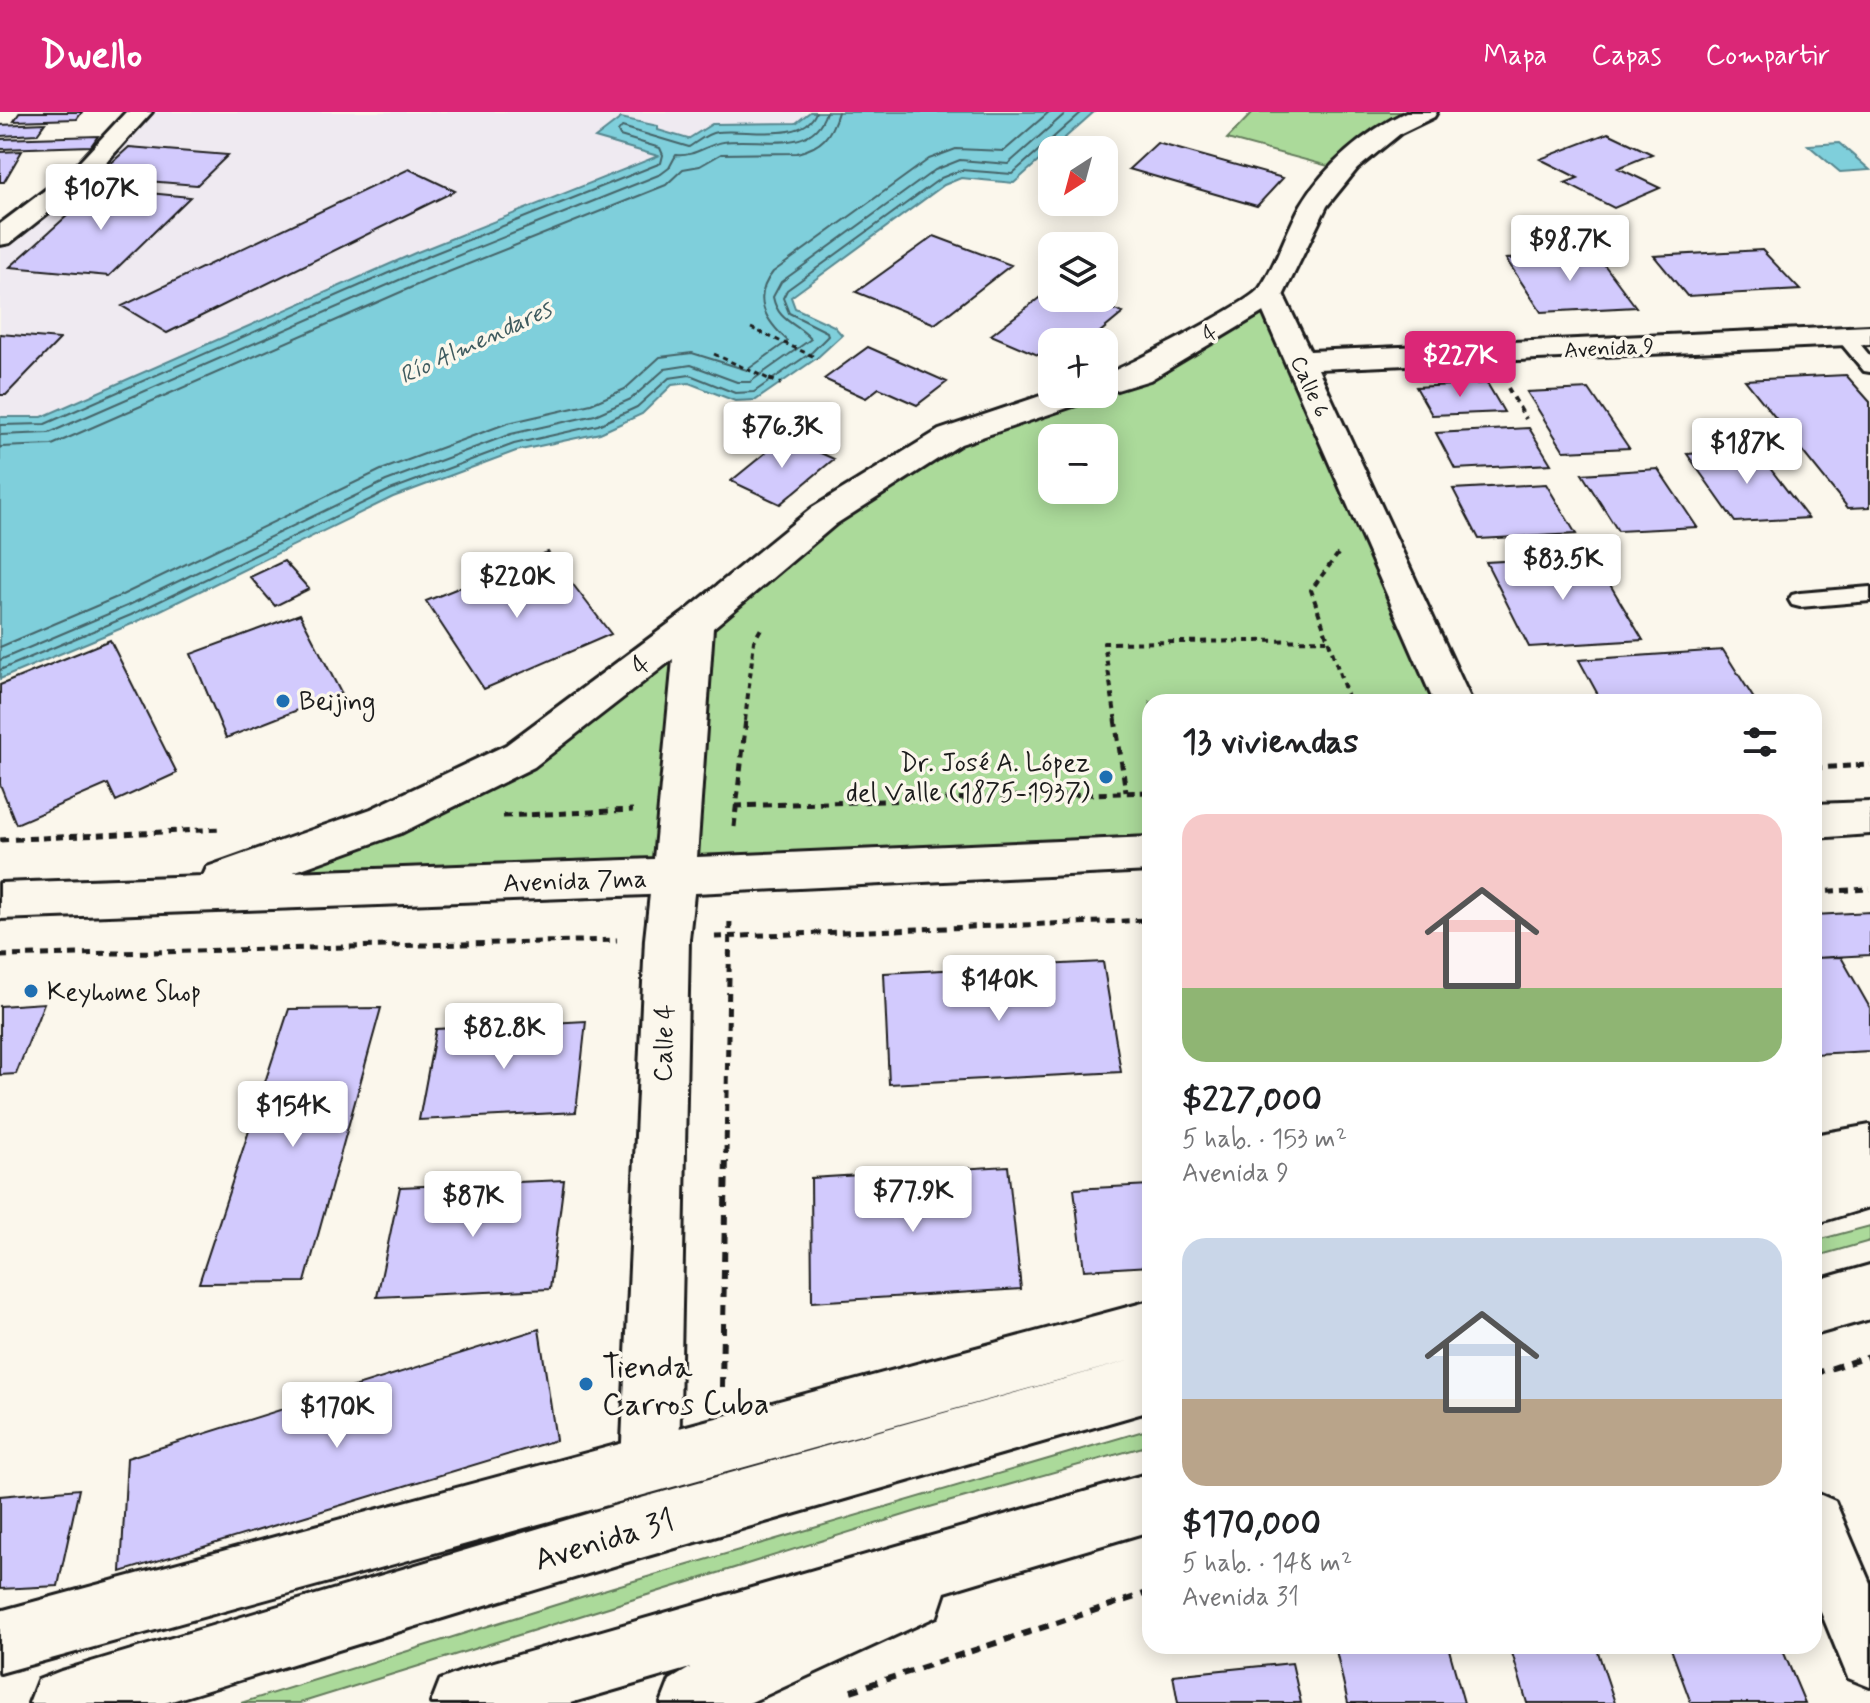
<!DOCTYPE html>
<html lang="es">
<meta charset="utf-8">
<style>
:root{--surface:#fff;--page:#f6f6f6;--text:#202124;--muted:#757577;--accent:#db2777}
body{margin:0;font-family:Mynerve,sans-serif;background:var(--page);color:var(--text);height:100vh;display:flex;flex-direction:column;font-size:30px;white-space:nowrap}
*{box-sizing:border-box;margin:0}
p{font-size:26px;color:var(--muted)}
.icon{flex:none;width:44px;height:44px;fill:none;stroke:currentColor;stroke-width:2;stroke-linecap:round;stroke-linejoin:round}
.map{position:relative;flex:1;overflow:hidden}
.side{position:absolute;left:1142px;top:582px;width:680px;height:960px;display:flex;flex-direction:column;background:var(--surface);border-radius:24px;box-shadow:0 4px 20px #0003}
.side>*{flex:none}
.needle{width:52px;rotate:216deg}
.controls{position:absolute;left:1038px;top:24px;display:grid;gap:16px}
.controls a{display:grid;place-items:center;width:80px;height:80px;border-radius:16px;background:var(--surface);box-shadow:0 4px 20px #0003;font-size:40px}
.price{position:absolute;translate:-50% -68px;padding:0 18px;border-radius:8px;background:#fff;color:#222;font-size:26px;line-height:52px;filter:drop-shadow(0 2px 4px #0008)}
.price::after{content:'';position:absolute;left:50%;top:48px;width:24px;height:18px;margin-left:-12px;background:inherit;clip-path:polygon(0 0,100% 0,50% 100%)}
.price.current{background:var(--accent);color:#fff}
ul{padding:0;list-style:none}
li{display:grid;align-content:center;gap:16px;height:424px;padding:0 40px}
li span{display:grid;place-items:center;height:248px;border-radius:24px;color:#555}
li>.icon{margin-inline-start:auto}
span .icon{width:144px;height:144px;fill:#fffc;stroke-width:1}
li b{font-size:34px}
h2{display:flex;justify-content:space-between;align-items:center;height:96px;padding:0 40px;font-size:34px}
header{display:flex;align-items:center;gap:48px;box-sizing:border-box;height:112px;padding:0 40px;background:var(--accent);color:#fff}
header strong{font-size:38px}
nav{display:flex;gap:44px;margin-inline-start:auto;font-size:28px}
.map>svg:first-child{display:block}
.built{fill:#efeaf1}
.green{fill:#abda9a;stroke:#647b5b;stroke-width:2;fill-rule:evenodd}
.water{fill:#7fcfdb;stroke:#57878f;stroke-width:2}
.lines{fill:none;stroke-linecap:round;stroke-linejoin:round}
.shore{stroke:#446468;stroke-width:2}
.building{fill:#d2cafd;stroke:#1c1c1c;stroke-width:2}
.service-casing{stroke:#1c1c1c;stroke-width:6}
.minor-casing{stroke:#1c1c1c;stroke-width:6}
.tertiary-casing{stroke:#1c1c1c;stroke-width:6}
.primary-casing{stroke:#1c1c1c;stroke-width:6}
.path-far3{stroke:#1c1c1c;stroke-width:3;stroke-dasharray:5 4;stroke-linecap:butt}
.path-far2{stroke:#1c1c1c;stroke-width:4;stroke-dasharray:6 5;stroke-linecap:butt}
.path-far1{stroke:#1c1c1c;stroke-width:5;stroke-dasharray:8 6;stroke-linecap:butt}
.path{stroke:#1c1c1c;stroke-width:6;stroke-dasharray:10 8;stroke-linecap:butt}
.service{fill:#fbf7ec;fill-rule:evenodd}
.minor{fill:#fbf7ec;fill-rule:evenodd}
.tertiary{fill:#fbf7ec;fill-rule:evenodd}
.primary{fill:#fbf7ec;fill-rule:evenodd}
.poi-dot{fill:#1f6fb2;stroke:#fbf7ec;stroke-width:3}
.labels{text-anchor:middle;stroke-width:7;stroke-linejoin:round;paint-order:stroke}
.far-street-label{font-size:22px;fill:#1c1c1c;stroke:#fbf7ec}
.far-water-label{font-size:24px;font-style:italic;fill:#3f5b5f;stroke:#fbf7ec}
.street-label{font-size:26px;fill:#1c1c1c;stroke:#fbf7ec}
.poi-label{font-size:26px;fill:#1c1c1c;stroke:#fbf7ec;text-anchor:start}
.near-poi-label{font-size:32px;fill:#1c1c1c;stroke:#fbf7ec;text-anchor:start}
.near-street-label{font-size:32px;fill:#1c1c1c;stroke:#fbf7ec}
</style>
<header>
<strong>Dwello</strong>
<nav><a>Mapa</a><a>Capas</a><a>Compartir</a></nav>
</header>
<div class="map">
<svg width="1870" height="1591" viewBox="0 0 1870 1591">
<rect width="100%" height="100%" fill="#fbf7ec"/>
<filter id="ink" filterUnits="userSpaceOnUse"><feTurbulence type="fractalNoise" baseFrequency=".0125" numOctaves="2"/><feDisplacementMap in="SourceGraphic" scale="16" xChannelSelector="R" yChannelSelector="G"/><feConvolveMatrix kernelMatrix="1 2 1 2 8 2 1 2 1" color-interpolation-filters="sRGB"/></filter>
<g filter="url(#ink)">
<path class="built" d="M 140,0 L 812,0 L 796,11 L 712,12 L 688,27 L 657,17 L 658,15 L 621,6 L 595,26 L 659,43 L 415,141 L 42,305 L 0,305 L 0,125 Z"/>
<path class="green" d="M 1253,0 L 1417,0 L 1343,58 L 1227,27 Z
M 1270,184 L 1453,590 L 1150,590 L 1150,742 L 181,783 L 520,644 L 950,325 L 1077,282 L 1104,282 ZM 1052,326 L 1104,326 L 1104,378 L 1052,378 Z
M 1870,1114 L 1870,1129 L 1814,1145 L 1814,1129 Z
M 1150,1317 L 1150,1333 L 930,1395 L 300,1591 L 241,1591 L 610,1476 Z"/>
<path class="water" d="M 810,0 L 1094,0 L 1014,71 L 961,66 L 944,73 L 791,185 L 795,196 L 834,214 L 842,223 L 817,246 L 756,288 L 735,289 L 689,271 L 672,273 L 642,302 L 600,321 L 516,339 L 393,385 L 134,511 L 0,567 L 0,305 L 42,305 L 415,141 L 658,44 L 595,26 L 621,6 L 658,14 L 658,18 L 688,27 L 712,12 L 796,11 Z
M 1839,31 L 1870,58 L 1840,60 L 1808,33 Z"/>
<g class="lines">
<path class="shore" d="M 0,313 L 45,312 L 418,148 L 661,51 L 663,43 L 660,36 L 620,24 L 618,20 L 622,15 L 689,35 C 697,30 707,21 717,20 C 744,16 805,32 816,0
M 0,323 L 49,321 L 422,158 L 661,62 L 669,56 L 676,43 C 694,45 706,33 723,30 C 759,24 812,45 826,0
M 0,335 L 52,333 L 426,169 L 666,73 L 683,57 L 700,54 L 721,42 L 797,41 C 822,35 831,24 838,0
M 0,535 L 122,483 L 381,358 L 508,311 L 591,292 L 625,277 L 660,245 L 692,241 L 747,258 L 788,229 C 766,209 751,187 773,160 L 929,47 L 956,37 L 1004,39 L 1049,0
M 0,548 L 127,494 L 386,369 L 511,322 L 595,303 L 631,287 L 665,257 L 691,253 L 737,270 L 750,270 L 811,227 C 797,211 778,210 773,185 L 781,170 L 935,58 L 960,48 L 1008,52 L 1067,0
M 0,558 L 131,503 L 390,378 L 514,332 L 598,313 L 637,295 L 669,266 L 690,263 L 735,281 L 754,280 L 812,240 L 828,224 L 827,220 L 789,201 L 783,186 L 787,178 L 941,66 L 961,58 L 1012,62 L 1082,0"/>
</g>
<path class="building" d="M 20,0 L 82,0 L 77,7 L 14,9 Z
M 45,11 L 37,22 L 0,24 L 0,13 Z
M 1608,21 L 1652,42 L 1618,56 L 1660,76 L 1614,96 L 1565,71 L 1578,66 L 1540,47 Z
M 98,24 L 91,34 L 0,37 L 0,27 Z
M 1157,31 L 1283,66 L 1257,94 L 1129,57 Z
M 129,35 L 228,43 L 197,73 L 96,65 Z
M 22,39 L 4,70 L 0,70 L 0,40 Z
M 409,57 L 455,79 L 167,221 L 122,194 Z
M 98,76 L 190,85 L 109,164 L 10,155 Z
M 934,124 L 1011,153 L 935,212 L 856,180 Z
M 1762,138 L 1800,178 L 1687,184 L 1654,144 Z
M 1597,143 L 1636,195 L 1541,200 L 1506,147 Z
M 1052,176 L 1052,186 L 1084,186 L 1123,201 L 1088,230 L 1052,230 L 1052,249 L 991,223 Z
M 0,222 L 60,227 L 6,283 L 0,283 Z
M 868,235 L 947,270 L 917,293 L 879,276 L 866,286 L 824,267 Z
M 1846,263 L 1870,290 L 1870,395 L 1848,396 L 1745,268 Z
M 1487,271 L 1504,300 L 1432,303 L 1416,275 Z
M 1589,277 L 1629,336 L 1564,339 L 1527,280 Z
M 1529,316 L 1551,352 L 1455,357 L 1436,321 Z
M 785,325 L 834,347 L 780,392 L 731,369 Z
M 1756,338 L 1808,406 L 1735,410 L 1687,342 Z
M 1658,357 L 1697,415 L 1618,419 L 1582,362 Z
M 1546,372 L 1576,422 L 1479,427 L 1453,377 Z
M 548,440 L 611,522 L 484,577 L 426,489 Z
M 1593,444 L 1643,528 L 1529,535 L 1486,450 Z
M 284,449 L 309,477 L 275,494 L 250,465 Z
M 300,502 L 341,581 L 226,626 L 191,542 Z
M 110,528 L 177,661 L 116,689 L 108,672 L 16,712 L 0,672 L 0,573 Z
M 1723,538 L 1756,590 L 1602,590 L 1579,548 Z
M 1870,800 L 1870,843 L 1814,846 L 1814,803 Z
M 1841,845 L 1870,896 L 1870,939 L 1814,942 L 1814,846 Z
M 1103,850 L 1121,960 L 889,972 L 884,861 Z
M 44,891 L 16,962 L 0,963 L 0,894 Z
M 381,896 L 305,1170 L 199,1171 L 289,897 Z
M 586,909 L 576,1000 L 419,1008 L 436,917 Z
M 1008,1054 L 1021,1177 L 812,1190 L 811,1066 Z
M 564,1068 L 550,1177 L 377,1185 L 400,1075 Z
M 1150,1073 L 1150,1154 L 1084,1158 L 1074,1077 Z
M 539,1217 L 556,1328 L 121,1460 L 127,1346 Z
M 79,1377 L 58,1474 L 0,1477 L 0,1384 Z
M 1335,1534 L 1448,1534 L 1464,1591 L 1348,1591 Z
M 1510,1534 L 1596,1534 L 1615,1591 L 1527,1591 Z
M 1670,1534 L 1781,1534 L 1805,1591 L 1691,1591 Z
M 1292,1551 L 1301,1591 L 1178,1591 L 1173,1563 Z"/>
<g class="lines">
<g class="service-casing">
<path id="service" d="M 1844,219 L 1850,220 L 1870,244 L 1870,260 L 1864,259 L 1835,224 Z
M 1870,475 L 1870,489 L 1800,495 L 1792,493 L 1789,488 L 1792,483 L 1800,481 Z"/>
</g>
<g class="minor-casing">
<path id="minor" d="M 126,0 L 152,0 L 91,67 L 10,131 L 0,133 L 0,112 L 73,57 Z
M 1270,175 L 1280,178 L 1284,184 L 1310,239 L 1870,214 L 1870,232 L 1318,257 L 1472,590 L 1434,590 L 1256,184 L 1260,178 Z
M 674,746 L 689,752 L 696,764 L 689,827 L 679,1352 L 670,1372 L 650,1381 L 630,1372 L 621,1352 L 645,827 L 652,764 L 659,752 Z
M 1814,1380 L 1835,1389 L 1870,1471 L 1870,1575 L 1848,1566 L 1814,1483 Z"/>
</g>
<g class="tertiary-casing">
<path id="tertiary" d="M 1406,0 L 1437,0 L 1434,5 L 1401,21 L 1357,57 L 1327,94 L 1280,190 L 1150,268 L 1104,282 L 1103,282 L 1104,263 C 1126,255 1249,191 1260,176 C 1277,151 1286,120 1301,93 C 1324,54 1366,19 1406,0 Z
M 1052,280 L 1093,282 L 1088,289 L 961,332 L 836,412 L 713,516 L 697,745 L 1150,725 L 1150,759 L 674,782 L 0,807 L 0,771 L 203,764 L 207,755 L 371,697 L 506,633 L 682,502 L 812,396 L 939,318 ZM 673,547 L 654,747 L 293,760 L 401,721 L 534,655 Z
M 1870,690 L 1870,722 L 1814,726 L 1814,692 Z"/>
</g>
<g class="primary-casing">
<path id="primary" d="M 1870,1013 L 1870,1095 L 1814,1112 L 1814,1023 Z
M 1870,1153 L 1870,1207 L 1814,1223 L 1814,1169 Z
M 1150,1189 L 1150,1299 L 620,1452 L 165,1591 L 29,1591 L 38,1568 L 61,1559 L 620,1392 L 1135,1247 L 0,1561 L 0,1499 Z
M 1150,1361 L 1150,1419 L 945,1480 L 937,1504 L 749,1591 L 661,1591 L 670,1568 L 690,1556 L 570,1591 L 431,1591 L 440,1568 L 463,1559 Z"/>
</g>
<path class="path-far3" d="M 751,216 L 817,246
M 714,242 L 773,269"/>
<path class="path-far2" d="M 769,267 L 781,272
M 1508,276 L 1526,307
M 1338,442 L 1311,478 L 1348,586 L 1354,590
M 745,609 L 754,529 L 763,513
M 1116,609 L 1104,531 L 1327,528"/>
<path class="path-far1" d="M 1115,607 L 1126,680
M 1814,656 L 1870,653
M 735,694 L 1150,680
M 503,704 L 633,698
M 734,715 L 746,607
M 0,728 L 222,717
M 1814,780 L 1870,777
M 715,825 L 1150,808
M 0,844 L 617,828
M 726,1042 L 730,805"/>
<path class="path" d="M 1814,1262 L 1870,1244
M 722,1275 L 726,1040
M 851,1579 L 1150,1480"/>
<use href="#service" class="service"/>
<use href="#minor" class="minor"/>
<use href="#tertiary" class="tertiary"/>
<use href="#primary" class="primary"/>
</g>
</g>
<g class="poi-dot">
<circle cx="283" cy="589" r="8"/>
<circle cx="1106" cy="665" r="8"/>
<circle cx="31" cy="879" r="8"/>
<circle cx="586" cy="1272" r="8"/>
</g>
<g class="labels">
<g class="far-street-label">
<text transform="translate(1209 220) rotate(-30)" y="8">4</text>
<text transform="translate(1609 235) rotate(-3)" y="8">Avenida 9</text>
<text transform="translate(1311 274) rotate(66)" y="8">Calle 6</text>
</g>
<g class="far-water-label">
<text transform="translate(475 230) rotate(-25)" y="8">Río Almendares</text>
</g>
<g class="street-label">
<text transform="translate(640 552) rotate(-37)" y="9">4</text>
<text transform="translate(575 768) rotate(-2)" y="9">Avenida 7ma</text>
<text transform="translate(663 931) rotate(-88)" y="9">Calle 4</text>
</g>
<g class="poi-label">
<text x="299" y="598">Beijing</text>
<text x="1090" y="659" text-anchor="end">Dr. José A. López<tspan x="1090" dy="30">del Valle (1875-1937)</tspan></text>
<text x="47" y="888">Keyhome Shop</text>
</g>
<g class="near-poi-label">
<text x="602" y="1265">Tienda<tspan x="602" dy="37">Carros Cuba</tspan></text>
</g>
<g class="near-street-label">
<text transform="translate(604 1427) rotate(-17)" y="11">Avenida 31</text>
</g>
</g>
</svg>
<div class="controls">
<a><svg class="needle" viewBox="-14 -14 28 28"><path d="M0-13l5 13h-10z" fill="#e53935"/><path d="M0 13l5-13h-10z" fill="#757577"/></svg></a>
<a><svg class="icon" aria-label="layers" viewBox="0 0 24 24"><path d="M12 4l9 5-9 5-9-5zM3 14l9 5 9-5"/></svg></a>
<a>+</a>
<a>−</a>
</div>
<b class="price" style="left:101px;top:120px">$107K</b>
<b class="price" style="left:1570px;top:171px">$98.7K</b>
<b class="price current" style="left:1460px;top:287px">$227K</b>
<b class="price" style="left:782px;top:358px">$76.3K</b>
<b class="price" style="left:1747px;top:374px">$187K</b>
<b class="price" style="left:1563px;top:490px">$83.5K</b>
<b class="price" style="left:517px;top:508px">$220K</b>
<b class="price" style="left:999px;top:911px">$140K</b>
<b class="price" style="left:504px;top:959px">$82.8K</b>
<b class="price" style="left:293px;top:1037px">$154K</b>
<b class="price" style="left:913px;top:1122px">$77.9K</b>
<b class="price" style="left:473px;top:1127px">$87K</b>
<b class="price" style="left:337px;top:1338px">$170K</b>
<section class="side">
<h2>13 viviendas<svg class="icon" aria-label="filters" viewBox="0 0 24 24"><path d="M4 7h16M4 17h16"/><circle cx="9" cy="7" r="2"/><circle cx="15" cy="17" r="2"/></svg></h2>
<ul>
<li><span style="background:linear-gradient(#f6c9c9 70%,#8fb573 0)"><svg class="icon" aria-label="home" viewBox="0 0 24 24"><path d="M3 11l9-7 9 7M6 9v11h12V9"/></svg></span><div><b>$227,000</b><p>5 hab. · 153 m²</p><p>Avenida 9</p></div></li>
<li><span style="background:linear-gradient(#c9d6e8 65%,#b9a48a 0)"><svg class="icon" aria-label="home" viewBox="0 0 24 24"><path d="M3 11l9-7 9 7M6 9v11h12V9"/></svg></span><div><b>$170,000</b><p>5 hab. · 148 m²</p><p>Avenida 31</p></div></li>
</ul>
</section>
</div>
